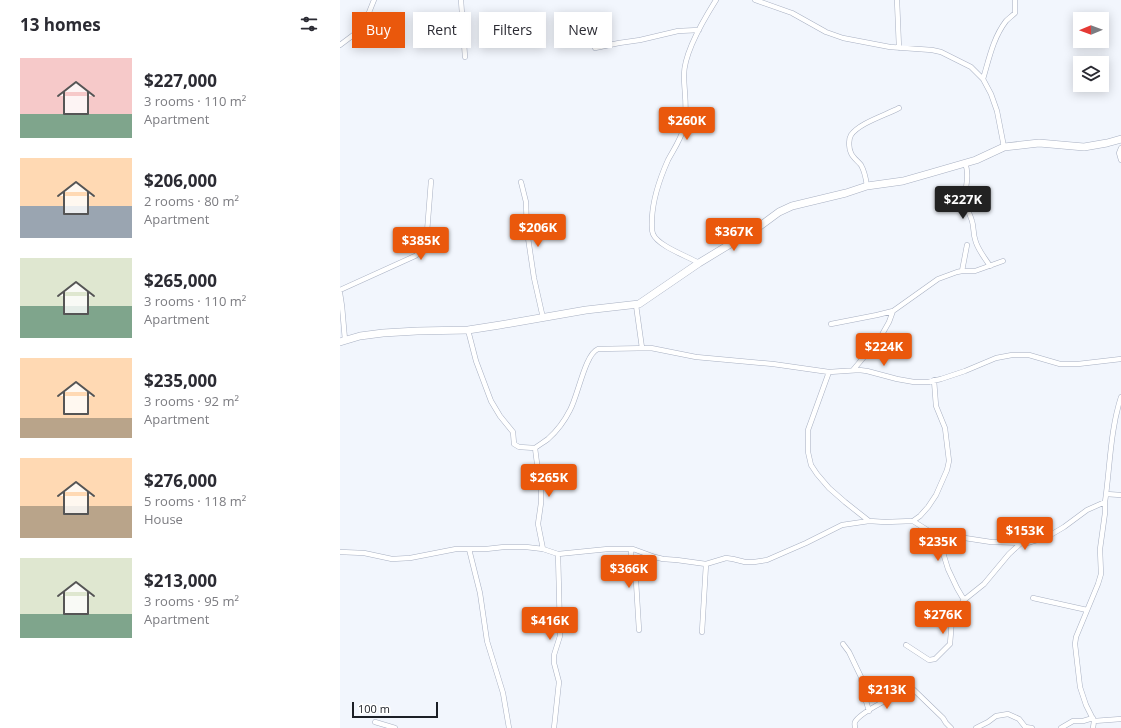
<!DOCTYPE html>
<meta charset="utf-8">
<style>
:root{--surface:#fff;--page:#f7f7f7;--text:#2b2b33;--muted:#7c7c81;--accent:#ea580c}
body{margin:0;font-family:"Open Sans",sans-serif;background:var(--page);color:var(--text);height:100vh;display:flex;flex-direction:column;font-size:15px;white-space:nowrap}
*{box-sizing:border-box;margin:0}
p{font-size:13px;color:var(--muted)}
.icon{flex:none;width:22px;height:22px;fill:none;stroke:currentColor;stroke-width:2;stroke-linecap:round;stroke-linejoin:round}
.map{position:relative;flex:1;overflow:hidden}
.panel{display:flex;flex-direction:column;background:var(--surface);width:340px}
.panel>*{flex:none}
.top-card{position:absolute;left:12px;top:12px;width:380px;height:36px;display:flex;gap:8px}
.needle{width:26px;rotate:269deg}
.controls{position:absolute;left:733px;top:12px;display:grid;gap:8px}
.controls a{display:grid;place-items:center;width:36px;height:36px;border-radius:0px;background:var(--surface);box-shadow:0 2px 10px #0003;font-size:20px}
.scale{position:absolute;left:12px;bottom:10px;width:86px;box-sizing:border-box;padding-left:4px;border:2px solid #1c1f26;border-top:0;font-size:11px;line-height:14px;white-space:nowrap;color:#1c1f26;-webkit-text-stroke:3px #fff;paint-order:stroke}
.price{position:absolute;translate:-50% -34px;padding:0 9px;border-radius:4px;background:var(--accent);color:#fff;font-size:13px;line-height:26px;filter:drop-shadow(0 1px 2px #0008)}
.price::after{content:'';position:absolute;left:50%;top:24px;width:12px;height:9px;margin-left:-6px;background:inherit;clip-path:polygon(0 0,100% 0,50% 100%)}
.price.current{background:#222;color:#fff}
ul{padding:0;list-style:none}
li{display:flex;align-items:center;gap:12px;height:100px;padding:0 20px}
li span{display:grid;place-items:center;flex:none;width:112px;height:80px;border-radius:0px;color:#555}
li>.icon{margin-inline-start:auto}
span .icon{width:48px;height:48px;fill:#fffc;stroke-width:1}
li b{font-size:17px}
h2{display:flex;justify-content:space-between;align-items:center;height:48px;padding:0 20px;font-size:17px}
.pill{padding:0 14px;border-radius:0px;background:var(--surface);box-shadow:0 2px 10px #0003;font-size:14px;line-height:36px}
.pill.current{background:var(--accent);color:#fff}
main{display:flex;flex:1;min-height:0}
.map>svg:first-child{display:block}
.lines{fill:none;stroke-linecap:round;stroke-linejoin:round}
.street-casing{stroke:#a8b0c2;stroke-width:5.5}
.secondary-casing{stroke:#a8b0c2;stroke-width:8}
.street{stroke:#fff;stroke-width:4.5}
.secondary{stroke:#fff;stroke-width:7}
</style>
<main>
<section class="panel">
<h2>13 homes<svg class="icon" aria-label="filters" viewBox="0 0 24 24"><path d="M4 7h16M4 17h16"/><circle cx="9" cy="7" r="2"/><circle cx="15" cy="17" r="2"/></svg></h2>
<ul>
<li><span style="background:linear-gradient(#f6c9c9 70%,#7fa58c 0)"><svg class="icon" aria-label="home" viewBox="0 0 24 24"><path d="M3 11l9-7 9 7M6 9v11h12V9"/></svg></span><div><b>$227,000</b><p>3 rooms · 110 m²</p><p>Apartment</p></div></li>
<li><span style="background:linear-gradient(#ffd9b3 60%,#9aa5b1 0)"><svg class="icon" aria-label="home" viewBox="0 0 24 24"><path d="M3 11l9-7 9 7M6 9v11h12V9"/></svg></span><div><b>$206,000</b><p>2 rooms · 80 m²</p><p>Apartment</p></div></li>
<li><span style="background:linear-gradient(#dfe7d0 60%,#7fa58c 0)"><svg class="icon" aria-label="home" viewBox="0 0 24 24"><path d="M3 11l9-7 9 7M6 9v11h12V9"/></svg></span><div><b>$265,000</b><p>3 rooms · 110 m²</p><p>Apartment</p></div></li>
<li><span style="background:linear-gradient(#ffd9b3 75%,#b9a48a 0)"><svg class="icon" aria-label="home" viewBox="0 0 24 24"><path d="M3 11l9-7 9 7M6 9v11h12V9"/></svg></span><div><b>$235,000</b><p>3 rooms · 92 m²</p><p>Apartment</p></div></li>
<li><span style="background:linear-gradient(#ffd9b3 60%,#b9a48a 0)"><svg class="icon" aria-label="home" viewBox="0 0 24 24"><path d="M3 11l9-7 9 7M6 9v11h12V9"/></svg></span><div><b>$276,000</b><p>5 rooms · 118 m²</p><p>House</p></div></li>
<li><span style="background:linear-gradient(#dfe7d0 70%,#7fa58c 0)"><svg class="icon" aria-label="home" viewBox="0 0 24 24"><path d="M3 11l9-7 9 7M6 9v11h12V9"/></svg></span><div><b>$213,000</b><p>3 rooms · 95 m²</p><p>Apartment</p></div></li>
</ul>
</section>
<div class="map">
<svg width="781" height="728" viewBox="0 0 781 728">
<rect width="100%" height="100%" fill="#f2f6fd"/>
<g class="lines">
<g class="street-casing">
<path id="street" d="M 121,0 L 125,57
M 415,0 L 452,13 L 486,32 L 503,38 L 550,47 L 592,50 L 601,52 L 631,67 L 643,79 L 651,94 L 657,111 L 664,147
M 557,0 L 559,48
M 0,45 L 20,30 L 26,20 L 34,0
M 255,48 L 279,43 L 300,40 L 338,31 L 359,30
M 643,79 C 649,59 653,38 666,21 C 669,18 672,16 675,13 L 675,0
M 781,148 L 779,153 L 781,160
M 625,163 C 630,175 625,187 625,200 C 626,208 630,214 632,221 C 634,227 633,233 635,239 C 637,249 645,258 650,266
M 181,182 L 186,202 L 187,231 L 194,278 L 203,318
M 527,186 C 526,179 525,172 521,165 C 518,161 513,158 511,153 C 509,149 508,140 511,135 C 519,123 546,115 559,108
M 359,263 C 347,256 318,246 313,234 C 311,229 312,223 312,218 C 313,198 320,178 328,160 C 334,149 341,139 344,127 C 348,110 344,92 344,75 C 344,52 364,19 376,0
M 622,271 L 627,245
M 0,290 L 75,256 L 82,251 L 86,245 L 91,181
M 0,293 L 2,306 L 5,340
M 296,305 L 302,348
M 491,324 L 537,315 L 553,311 L 598,279 L 617,272 L 622,271 L 635,271 L 663,261
M 128,330 L 136,361 L 151,401 L 160,416 L 173,432 L 174,444 L 179,447 L 195,448 C 199,445 204,442 208,439 C 217,431 225,420 230,410 C 238,396 245,354 258,349 L 311,348 L 356,357 L 433,364 L 489,372 L 519,370 L 527,371 L 557,379 L 574,382 L 588,382 L 601,379 L 625,371 L 656,358 L 672,355 L 689,355 L 720,364 L 738,364 L 781,359
M 513,370 L 540,338 L 549,322 L 553,311
M 489,372 L 468,430 L 468,452 L 471,465 L 477,474 L 489,488 L 505,502 L 529,521
M 195,448 L 198,471 L 200,480 L 201,492 L 201,503 L 198,524 L 203,549
M 766,494 L 781,495
M 573,521 L 592,533 L 600,543 L 608,569 L 617,588 L 624,600
M 592,533 L 651,542 L 687,543 L 707,537 L 724,527 L 747,510 L 765,502
M 129,549 L 140,593 L 147,641 L 163,693 L 169,728
M 291,549 L 292,569 L 296,581 L 299,630
M 0,552 L 24,553 L 52,559 L 70,558 L 116,549 L 146,549 L 164,547 L 186,547 L 203,549 L 218,554 L 268,549 L 293,549 L 315,557 L 323,559 L 337,560 L 366,564 L 386,558 L 393,559 L 405,562 L 414,562 L 427,560 L 443,553 L 466,543 L 502,525 L 529,521 L 545,522 L 573,521 L 580,516 L 588,507 L 596,495 L 607,470 L 609,461 L 605,428 L 596,406 L 594,380
M 693,598 L 747,610
M 362,632 L 366,564
M 503,644 L 509,652 L 521,677 L 523,691 L 529,711
M 566,645 L 589,660 L 595,659 L 610,644 L 612,619 L 616,610 L 624,600 L 644,584 L 669,554 L 681,543
M 754,721 L 781,719
M 35,722 L 55,728
M 685,727 L 692,728
M 214,728 L 219,682 L 214,663 L 214,655 L 220,636 L 220,629 L 218,554
M 515,728 C 515,725 514,724 515,722 C 520,712 561,692 572,689 L 574,690 L 603,718 L 606,723 L 611,728
M 636,728 L 648,722 L 656,716 L 668,714 L 679,719 L 686,728
M 721,728 L 733,721 L 743,721 L 753,718
M 753,728 L 754,721 L 746,705 L 740,687 L 735,644 L 736,637 L 758,584 L 761,574 L 760,549 L 765,513 L 765,502 C 770,468 770,431 781,397"/>
</g>
<g class="secondary-casing">
<path id="secondary" d="M 0,342 L 20,336 L 43,333 L 77,331 L 128,330 L 160,325 L 246,310 L 299,304 L 359,263 L 420,226 L 439,212 L 452,206 L 506,193 L 527,186 L 563,181 L 591,173 L 636,160 L 664,147 L 699,143 L 744,147 L 767,143 L 781,139"/>
</g>
<use href="#street" class="street"/>
<use href="#secondary" class="secondary"/>
</g>
</svg>
<div class="controls">
<a><svg class="needle" viewBox="-14 -14 28 28"><path d="M0-13l5 13h-10z" fill="#e53935"/><path d="M0 13l5-13h-10z" fill="#7c7c81"/></svg></a>
<a><svg class="icon" aria-label="layers" viewBox="0 0 24 24"><path d="M12 4l9 5-9 5-9-5zM3 14l9 5 9-5"/></svg></a>
</div>
<div class="scale">100 m</div>
<b class="price" style="left:347px;top:141px">$260K</b>
<b class="price current" style="left:623px;top:220px">$227K</b>
<b class="price" style="left:198px;top:248px">$206K</b>
<b class="price" style="left:394px;top:252px">$367K</b>
<b class="price" style="left:81px;top:261px">$385K</b>
<b class="price" style="left:544px;top:367px">$224K</b>
<b class="price" style="left:209px;top:498px">$265K</b>
<b class="price" style="left:685px;top:551px">$153K</b>
<b class="price" style="left:598px;top:562px">$235K</b>
<b class="price" style="left:289px;top:589px">$366K</b>
<b class="price" style="left:603px;top:635px">$276K</b>
<b class="price" style="left:210px;top:641px">$416K</b>
<b class="price" style="left:547px;top:710px">$213K</b>
<div class="top-card">
<a class="pill current">Buy</a>
<a class="pill">Rent</a>
<a class="pill">Filters</a>
<a class="pill">New</a>
</div>
</div>
</main>
